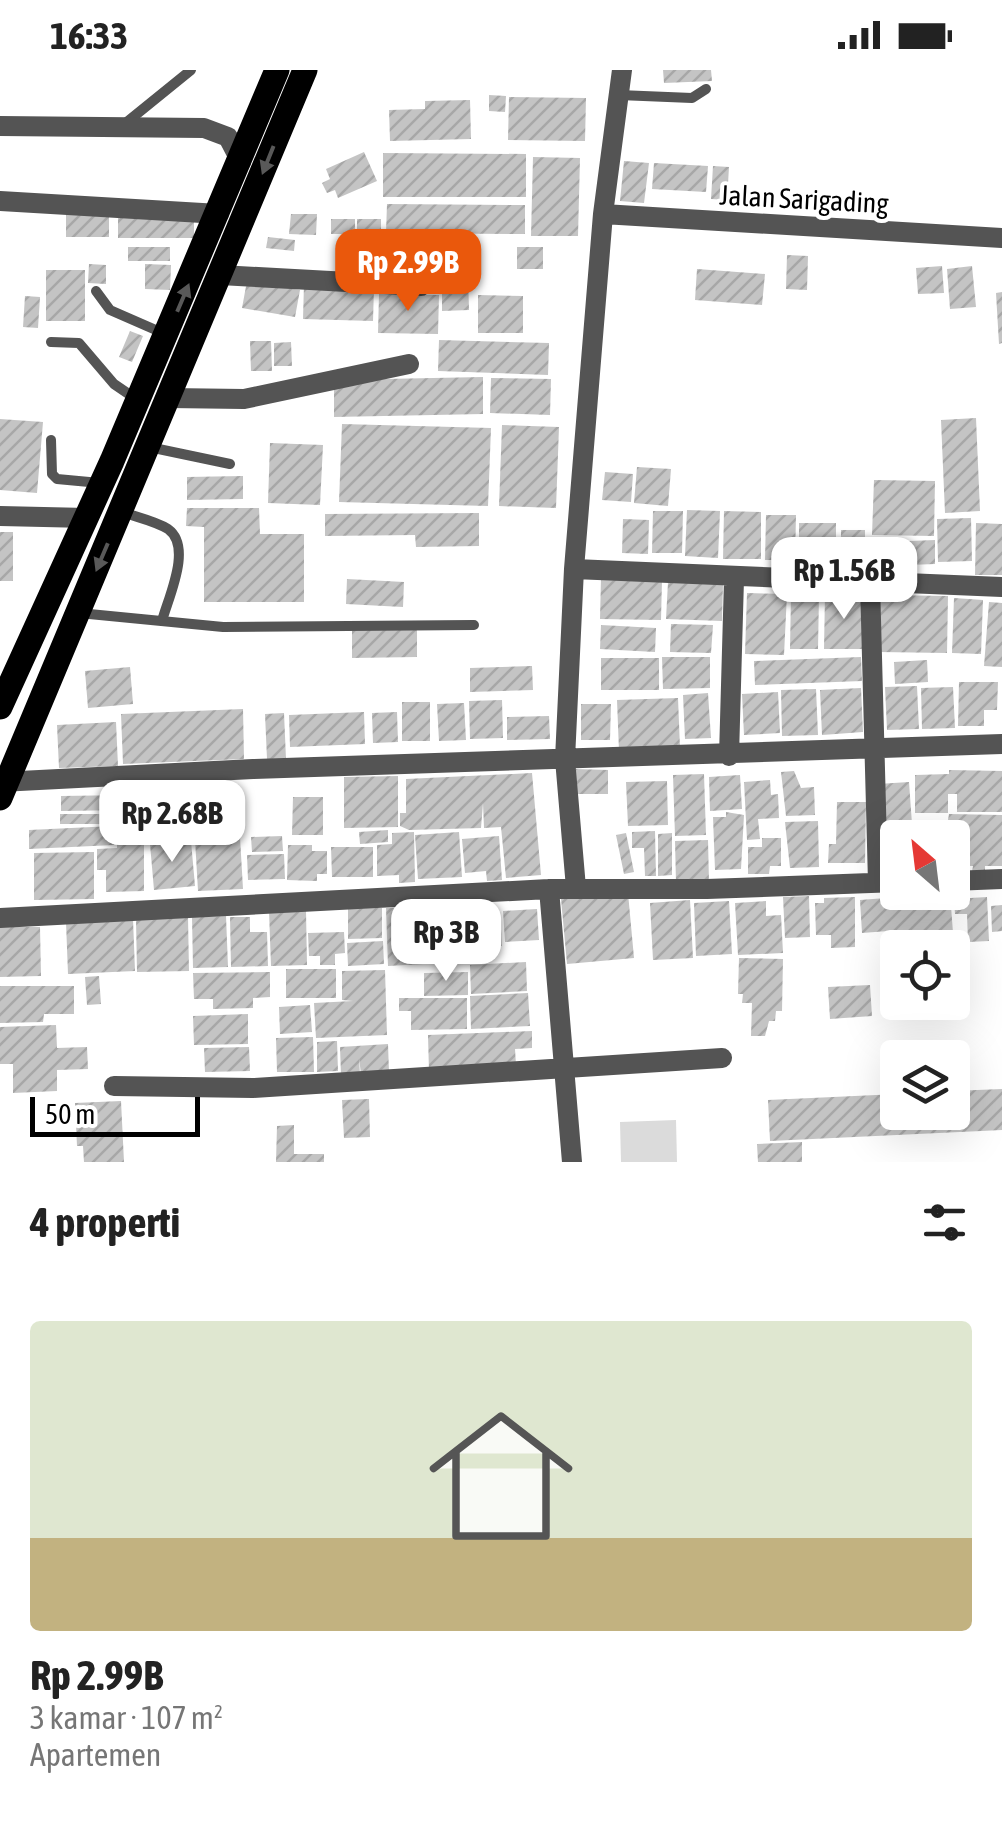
<!DOCTYPE html>
<html lang="id">
<meta charset="utf-8">
<style>
:root{--surface:#fff;--page:#f6f6f6;--text:#222;--muted:#767676;--line:#e0e0e0;--accent:#ea580c}
body{margin:0;font-family:"Asap Condensed",sans-serif;background:var(--page);color:var(--text);height:100vh;display:flex;flex-direction:column;font-size:38px;white-space:nowrap}
*{box-sizing:border-box;margin:0}
p{font-size:32px;color:var(--muted)}
.icon{flex:none;width:55px;height:55px;fill:none;stroke:currentColor;stroke-width:2;stroke-linecap:round;stroke-linejoin:round}
.map{position:relative;height:1092px;overflow:hidden}
.panel{display:flex;flex-direction:column;background:var(--surface);flex:1}
.panel>*{flex:none}
.needle{width:65px;rotate:332deg}
.tools{position:absolute;left:880px;top:750px;display:grid;gap:20px}
.tools a{display:grid;place-items:center;width:90px;height:90px;border-radius:10px;background:var(--surface);box-shadow:0 10px 40px #0002;font-size:50px}
.scale{position:absolute;left:30px;bottom:25px;width:170px;box-sizing:border-box;padding-left:10px;border:5px solid #000;border-top:0;font-size:28px;line-height:35px;white-space:nowrap;color:#000;-webkit-text-stroke:8px #fff;paint-order:stroke}
.price{position:absolute;translate:-50% -85px;padding:0 22px;border-radius:20px;background:#fff;color:#222;font-size:32px;line-height:65px;filter:drop-shadow(0 2px 5px #0008)}
.price::after{content:'';position:absolute;left:50%;top:60px;width:30px;height:22px;margin-left:-15px;background:inherit;clip-path:polygon(0 0,100% 0,50% 100%)}
.price.selected{background:var(--accent);color:#fff}
ul{padding:0;list-style:none}
li{display:grid;align-content:center;gap:20px;height:530px;padding:0 30px}
li+li{border-top:2px solid var(--line)}
li span{display:grid;place-items:center;height:310px;border-radius:10px;color:#555}
li>.icon{margin-inline-start:auto}
span .icon{width:180px;height:180px;fill:#fffc;stroke-width:1}
li b{font-size:42px}
h2{display:flex;justify-content:space-between;align-items:center;height:120px;padding:0 30px;font-size:42px}
.status{display:flex;justify-content:space-between;align-items:center;height:70px;padding:0 50px;background:var(--surface);direction:ltr}
.status svg{height:28px;fill:currentColor}
.map>svg:first-child{display:block}
.garden{fill:#dbdbdb}
.building{fill:url(#building-hatch)}
.lines{fill:none;stroke-linecap:round;stroke-linejoin:round}
.lane{stroke:#545454;stroke-width:10}
.street{stroke:#545454;stroke-width:20}
.primary{stroke:#000;stroke-width:25}
.oneway{fill:#595959}
.labels{text-anchor:middle;stroke-width:8;stroke-linejoin:round;paint-order:stroke}
.street-label{font-size:28px;fill:#000;stroke:#fff}
</style>
<div class="status"><b>16:33</b><svg viewBox="0 0 49 12"><path d="M0 12V9h3v3zM5 12V6h3v6zM10 12V3h3v9zM15 12V0h3v12zM26 1h20v11H26zM47 4h2v5h-2z"/></svg></div>
<div class="map">
<svg width="1002" height="1092" viewBox="0 0 1002 1092">
<defs>
<pattern id="building-hatch" width="6" height="6" patternUnits="userSpaceOnUse" patternTransform="scale(2.5)"><rect width="6" height="6" fill="#c4c4c4"/><path d="M-1 1l2-2M0 6l6-6M5 7l2-2" fill="none" stroke="#a7a7a7"/></pattern>
</defs>
<rect width="100%" height="100%" fill="#fff"/>
<path class="garden" d="M 676,1050 L 677,1092 L 621,1092 L 620,1052 Z"/>
<path class="building" d="M 663,0 L 711,0 L 712,11 L 664,13 Z
M 489,25 L 506,26 L 505,42 L 489,41 Z
M 509,27 L 586,28 L 585,71 L 508,70 Z
M 470,30 L 471,69 L 390,71 L 389,40 L 425,39 L 425,31 Z
M 364,82 L 377,111 L 338,128 L 335,120 L 327,123 L 322,113 L 330,109 L 326,99 Z
M 383,83 L 526,84 L 526,127 L 383,127 Z
M 533,87 L 580,88 L 578,166 L 531,166 Z
M 624,91 L 649,93 L 644,133 L 620,131 Z
M 654,93 L 708,96 L 706,122 L 652,119 Z
M 713,96 L 729,97 L 727,130 L 711,129 Z
M 387,134 L 525,135 L 525,164 L 386,163 Z
M 66,139 L 109,139 L 109,167 L 66,167 Z
M 291,144 L 317,144 L 316,165 L 289,164 Z
M 118,145 L 194,145 L 194,168 L 118,168 Z
M 331,149 L 355,149 L 355,164 L 331,164 Z
M 357,149 L 381,149 L 381,163 L 357,163 Z
M 268,167 L 295,170 L 294,181 L 266,178 Z
M 128,177 L 170,177 L 170,191 L 128,191 Z
M 517,177 L 543,177 L 543,199 L 517,199 Z
M 787,185 L 808,186 L 807,220 L 786,219 Z
M 89,194 L 106,195 L 106,214 L 88,213 Z
M 145,194 L 171,195 L 170,220 L 145,219 Z
M 942,196 L 944,223 L 918,224 L 916,198 Z
M 972,196 L 976,237 L 950,239 L 947,199 Z
M 697,199 L 765,204 L 762,235 L 695,230 Z
M 46,200 L 85,200 L 85,251 L 46,251 Z
M 442,203 L 468,203 L 469,240 L 442,241 Z
M 247,211 L 300,220 L 295,247 L 242,238 Z
M 304,214 L 374,217 L 373,251 L 303,249 Z
M 1002,222 L 1002,273 L 999,274 L 996,223 Z
M 379,224 L 439,225 L 438,264 L 378,263 Z
M 478,225 L 523,226 L 523,263 L 478,263 Z
M 25,226 L 40,227 L 38,258 L 23,257 Z
M 130,261 L 143,266 L 132,292 L 119,287 Z
M 439,270 L 549,273 L 548,305 L 438,301 Z
M 250,271 L 271,271 L 272,301 L 251,301 Z
M 291,272 L 292,296 L 274,296 L 274,273 Z
M 483,307 L 483,344 L 334,347 L 334,310 Z
M 491,308 L 551,309 L 550,345 L 490,343 Z
M 976,348 L 980,441 L 945,443 L 941,350 Z
M 0,349 L 43,352 L 37,423 L 0,420 Z
M 342,354 L 491,358 L 488,436 L 339,432 Z
M 502,355 L 559,357 L 556,438 L 499,436 Z
M 270,373 L 323,375 L 320,435 L 268,433 Z
M 637,397 L 671,399 L 668,436 L 634,433 Z
M 605,402 L 633,404 L 631,432 L 602,430 Z
M 243,406 L 243,429 L 187,430 L 187,407 Z
M 874,410 L 935,411 L 934,466 L 872,465 Z
M 187,438 L 259,438 L 260,464 L 304,464 L 304,532 L 204,532 L 204,457 L 186,456 Z
M 687,440 L 720,441 L 718,488 L 685,486 Z
M 653,441 L 683,441 L 682,483 L 652,483 Z
M 724,441 L 761,442 L 761,489 L 723,489 Z
M 479,443 L 479,476 L 416,477 L 415,465 L 325,466 L 325,444 Z
M 766,445 L 796,445 L 795,490 L 765,490 Z
M 971,448 L 972,491 L 938,492 L 937,449 Z
M 623,449 L 649,450 L 648,484 L 622,483 Z
M 799,453 L 836,453 L 836,490 L 799,490 Z
M 976,453 L 1002,454 L 1002,505 L 975,505 Z
M 841,460 L 865,460 L 865,488 L 841,488 Z
M 0,462 L 13,462 L 13,511 L 0,511 Z
M 872,470 L 905,470 L 905,493 L 872,493 Z
M 935,470 L 935,494 L 909,495 L 909,471 Z
M 601,508 L 662,510 L 661,550 L 600,549 Z
M 347,509 L 404,512 L 403,537 L 346,534 Z
M 668,512 L 723,514 L 722,551 L 666,549 Z
M 747,523 L 787,524 L 784,585 L 745,584 Z
M 825,524 L 864,524 L 863,579 L 824,579 Z
M 791,525 L 819,525 L 818,579 L 790,579 Z
M 880,525 L 948,526 L 947,583 L 879,582 Z
M 954,528 L 983,530 L 981,584 L 952,583 Z
M 989,532 L 1002,533 L 1002,597 L 984,596 Z
M 671,554 L 713,555 L 711,583 L 670,582 Z
M 601,555 L 656,558 L 655,582 L 600,579 Z
M 417,559 L 417,587 L 352,588 L 352,560 Z
M 662,587 L 710,587 L 710,618 L 663,619 Z
M 861,587 L 862,611 L 755,615 L 754,591 Z
M 601,588 L 659,588 L 659,620 L 601,620 Z
M 927,590 L 928,612 L 895,614 L 894,592 Z
M 532,596 L 533,620 L 470,622 L 470,598 Z
M 130,597 L 133,634 L 88,638 L 85,601 Z
M 959,612 L 998,612 L 997,640 L 984,640 L 984,656 L 958,656 Z
M 917,616 L 919,659 L 887,660 L 885,617 Z
M 953,617 L 955,658 L 922,659 L 921,618 Z
M 861,618 L 863,662 L 822,665 L 820,620 Z
M 816,619 L 818,665 L 782,666 L 781,620 Z
M 778,622 L 780,663 L 744,665 L 742,624 Z
M 708,623 L 711,668 L 685,669 L 683,625 Z
M 678,628 L 680,678 L 619,681 L 617,630 Z
M 502,630 L 503,668 L 470,669 L 469,631 Z
M 402,632 L 430,632 L 430,671 L 402,671 Z
M 464,633 L 466,670 L 439,671 L 437,634 Z
M 581,634 L 611,634 L 610,670 L 581,670 Z
M 243,639 L 244,689 L 123,694 L 121,644 Z
M 364,642 L 365,674 L 290,677 L 289,645 Z
M 397,642 L 398,672 L 373,673 L 372,643 Z
M 284,643 L 286,689 L 267,689 L 265,644 Z
M 549,646 L 550,669 L 507,670 L 507,647 Z
M 116,652 L 118,696 L 59,698 L 57,655 Z
M 576,699 L 608,700 L 608,724 L 576,724 Z
M 949,700 L 1002,701 L 1002,742 L 957,742 L 957,724 L 948,724 L 948,743 L 915,743 L 915,705 L 949,704 Z
M 794,701 L 801,718 L 814,717 L 815,745 L 786,746 L 781,702 Z
M 532,703 L 541,805 L 506,808 L 501,757 L 484,758 L 483,733 L 481,758 L 409,760 L 400,756 L 400,743 L 406,743 L 406,709 Z
M 704,704 L 706,765 L 675,766 L 673,705 Z
M 740,705 L 742,739 L 710,741 L 709,707 Z
M 398,706 L 398,757 L 344,758 L 344,707 Z
M 770,710 L 771,725 L 778,724 L 779,748 L 758,749 L 760,769 L 747,770 L 744,712 Z
M 667,711 L 668,755 L 628,756 L 626,712 Z
M 909,712 L 913,768 L 898,768 L 898,778 L 883,779 L 878,714 Z
M 128,725 L 128,740 L 61,741 L 61,726 Z
M 293,727 L 323,727 L 323,765 L 292,765 Z
M 837,732 L 866,732 L 865,793 L 828,793 L 829,774 L 836,774 Z
M 726,742 L 744,745 L 741,799 L 715,800 L 713,747 L 726,747 Z
M 60,744 L 125,744 L 125,754 L 60,754 Z
M 949,744 L 1002,745 L 1002,796 L 985,796 L 985,802 L 972,802 L 973,796 L 954,796 L 952,768 L 916,768 L 916,750 L 948,750 Z
M 818,751 L 819,797 L 790,798 L 785,752 Z
M 113,756 L 114,775 L 29,779 L 29,760 Z
M 388,760 L 388,772 L 360,774 L 359,762 Z
M 655,761 L 656,806 L 645,806 L 644,778 L 632,778 L 632,762 Z
M 414,762 L 415,812 L 399,813 L 399,805 L 377,806 L 377,775 L 392,774 L 392,763 Z
M 459,762 L 462,807 L 418,809 L 415,765 Z
M 626,763 L 634,802 L 624,804 L 616,765 Z
M 672,763 L 672,805 L 658,806 L 658,764 Z
M 282,766 L 283,781 L 252,782 L 251,767 Z
M 499,766 L 502,810 L 487,811 L 486,801 L 465,803 L 462,769 Z
M 125,767 L 144,767 L 144,821 L 106,822 L 106,800 L 97,800 L 97,779 L 117,778 L 117,774 L 125,774 Z
M 240,767 L 243,819 L 198,821 L 195,769 Z
M 762,768 L 781,768 L 781,796 L 770,796 L 769,804 L 748,804 L 748,777 L 762,777 Z
M 708,770 L 709,812 L 676,813 L 675,771 Z
M 191,771 L 195,816 L 154,820 L 150,774 Z
M 288,775 L 312,775 L 312,781 L 327,781 L 327,804 L 317,804 L 317,811 L 287,810 Z
M 331,777 L 373,777 L 373,807 L 332,807 Z
M 94,782 L 94,829 L 34,830 L 34,783 Z
M 284,784 L 285,809 L 248,810 L 247,785 Z
M 628,823 L 634,888 L 567,894 L 561,829 Z
M 950,823 L 954,876 L 890,882 L 888,861 L 862,863 L 860,830 Z
M 809,826 L 810,867 L 785,868 L 783,827 Z
M 855,827 L 855,877 L 831,878 L 831,865 L 816,865 L 815,833 L 824,833 L 824,828 Z
M 987,827 L 989,871 L 968,872 L 967,844 L 955,844 L 954,829 Z
M 690,830 L 693,888 L 653,890 L 650,833 Z
M 729,831 L 732,884 L 696,886 L 694,833 Z
M 766,831 L 766,846 L 781,845 L 783,883 L 738,885 L 735,833 Z
M 463,835 L 464,892 L 426,893 L 425,836 Z
M 1002,835 L 1002,861 L 992,862 L 991,836 Z
M 421,837 L 423,894 L 388,896 L 386,838 Z
M 348,838 L 382,838 L 382,868 L 348,869 Z
M 537,839 L 539,870 L 505,872 L 503,841 Z
M 269,841 L 306,841 L 307,895 L 271,896 Z
M 500,842 L 502,876 L 468,878 L 466,844 Z
M 226,846 L 228,897 L 193,898 L 192,847 Z
M 188,847 L 189,901 L 137,902 L 136,849 Z
M 230,847 L 250,847 L 250,862 L 267,862 L 268,896 L 231,897 Z
M 133,849 L 135,901 L 68,904 L 66,852 Z
M 0,857 L 40,857 L 41,906 L 0,907 Z
M 344,862 L 345,883 L 335,884 L 335,895 L 320,895 L 320,886 L 309,886 L 308,863 Z
M 383,871 L 384,894 L 348,896 L 347,873 Z
M 739,888 L 783,889 L 782,941 L 776,941 L 775,951 L 769,951 L 765,966 L 751,966 L 752,933 L 742,933 L 743,924 L 738,924 Z
M 526,892 L 527,921 L 471,924 L 470,895 Z
M 286,899 L 336,899 L 336,928 L 286,928 Z
M 385,900 L 387,965 L 316,968 L 314,933 L 353,931 L 342,930 L 342,901 Z
M 270,902 L 270,927 L 253,928 L 253,938 L 213,939 L 213,929 L 194,929 L 193,903 Z
M 468,902 L 468,925 L 424,926 L 424,903 Z
M 99,906 L 101,934 L 87,935 L 85,907 Z
M 870,915 L 872,946 L 830,949 L 828,917 Z
M 0,916 L 74,916 L 74,944 L 44,944 L 43,952 L 0,953 Z
M 528,923 L 530,956 L 471,959 L 470,926 Z
M 399,928 L 467,928 L 467,959 L 411,960 L 411,941 L 399,941 Z
M 310,935 L 312,962 L 280,964 L 279,937 Z
M 248,944 L 248,974 L 194,975 L 193,946 Z
M 56,955 L 57,978 L 87,977 L 88,999 L 57,1000 L 57,1021 L 13,1023 L 13,994 L 0,994 L 0,957 Z
M 532,961 L 532,978 L 515,979 L 516,995 L 429,1002 L 428,965 Z
M 313,967 L 314,1002 L 277,1002 L 276,968 Z
M 337,971 L 338,1001 L 317,1002 L 317,972 Z
M 388,974 L 389,1002 L 361,1004 L 359,988 L 360,1005 L 341,1005 L 340,977 Z
M 249,977 L 250,1001 L 205,1002 L 204,978 Z
M 1002,1019 L 1002,1060 L 770,1071 L 768,1030 L 898,1024 L 898,1042 L 952,1042 L 952,1021 Z
M 369,1029 L 370,1067 L 344,1068 L 342,1030 Z
M 121,1031 L 124,1092 L 84,1092 L 83,1076 L 77,1076 L 75,1033 Z
M 294,1055 L 294,1084 L 324,1084 L 324,1092 L 276,1092 L 277,1056 Z
M 802,1072 L 802,1092 L 758,1092 L 757,1074 Z"/>
<g class="lines">
<path class="lane" d="M 619,25 L 692,28 L 706,19
M 122,56 L 191,0
M 96,221 L 110,240 L 165,264
M 51,272 L 79,273 L 114,314 L 136,329
M 51,370 L 52,404 L 57,409 L 100,413
M 149,377 L 230,394
M 122,442 C 136,447 155,451 168,459 C 193,477 168,528 162,551
M 79,543 L 223,557 L 474,555"/>
<path class="street" d="M 0,56 L 204,58 L 228,67 L 241,92
M 0,131 L 219,144
M 603,144 L 1002,168
M 220,205 L 421,216
M 169,328 L 244,329 L 409,294
M 0,446 L 87,448
M 574,499 L 1002,517
M 870,512 L 878,812
M 729,686 L 734,509
M 0,712 L 253,699 L 1002,674
M 952,811 L 1002,809
M 576,818 L 565,689 L 574,499 L 603,144 L 622,0
M 549,819 L 572,1092
M 0,848 L 549,819 L 707,819 L 898,812
M 114,1016 L 253,1018 L 722,988"/>
<path class="primary" d="M 0,637 L 112,391 L 277,0
M 0,728 L 305,0"/>
</g>
<defs><path id="oneway-solid" d="M-6-.8H1V-3.2L6.5 0L1 3.2V.8H-6Z" transform="scale(2.5)"/></defs>
<g class="oneway">
<use href="#oneway-solid" transform="translate(268 90) rotate(112)"/>
<use href="#oneway-solid" transform="translate(183 228) rotate(-67)"/>
<use href="#oneway-solid" transform="translate(102 487) rotate(113)"/>
</g>
<g class="labels">
<g class="street-label">
<text transform="translate(804 129) rotate(3)" y="10">Jalan Sarigading</text>
</g>
</g>
</svg>
<div class="tools">
<a><svg class="needle" viewBox="-14 -14 28 28"><path d="M0-13l5 13h-10z" fill="#e53935"/><path d="M0 13l5-13h-10z" fill="#767676"/></svg></a>
<a><svg class="icon" aria-label="locate" viewBox="0 0 24 24"><circle cx="12" cy="12" r="6"/><path d="M12 2v4M12 18v4M2 12h4M18 12h4"/></svg></a>
<a><svg class="icon" aria-label="layers" viewBox="0 0 24 24"><path d="M12 4l9 5-9 5-9-5zM3 14l9 5 9-5"/></svg></a>
</div>
<div class="scale">50 m</div>
<b class="price selected" style="left:408px;top:244px">Rp 2.99B</b>
<b class="price" style="left:844px;top:552px">Rp 1.56B</b>
<b class="price" style="left:172px;top:795px">Rp 2.68B</b>
<b class="price" style="left:446px;top:914px">Rp 3B</b>
</div>
<section class="panel">
<h2>4 properti<svg class="icon" aria-label="filters" viewBox="0 0 24 24"><path d="M4 7h16M4 17h16"/><circle cx="9" cy="7" r="2"/><circle cx="15" cy="17" r="2"/></svg></h2>
<ul>
<li><span style="background:linear-gradient(#dfe7d0 70%,#c2b280 0)"><svg class="icon" aria-label="home" viewBox="0 0 24 24"><path d="M3 11l9-7 9 7M6 9v11h12V9"/></svg></span><div><b>Rp 2.99B</b><p>3 kamar · 107 m²</p><p>Apartemen</p></div></li>
</ul>
</section>
